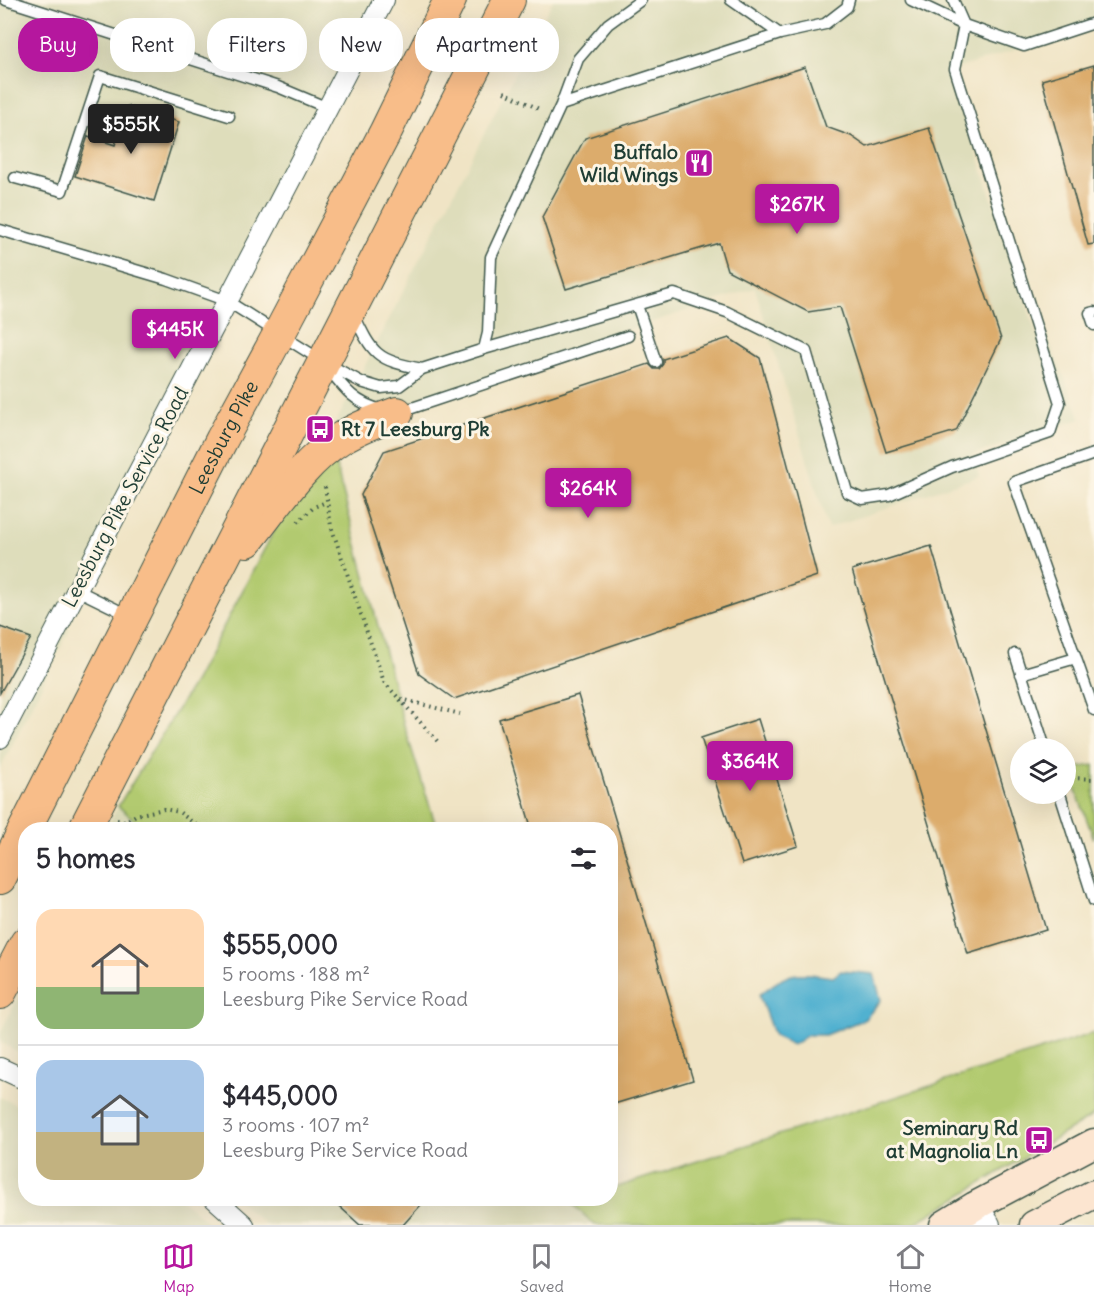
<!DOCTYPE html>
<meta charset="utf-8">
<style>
:root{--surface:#fff;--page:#f7f7f7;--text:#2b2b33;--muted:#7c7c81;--line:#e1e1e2;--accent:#b5179e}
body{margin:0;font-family:Delius,sans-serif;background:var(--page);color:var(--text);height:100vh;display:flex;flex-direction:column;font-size:22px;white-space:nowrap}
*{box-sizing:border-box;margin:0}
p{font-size:20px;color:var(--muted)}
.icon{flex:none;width:33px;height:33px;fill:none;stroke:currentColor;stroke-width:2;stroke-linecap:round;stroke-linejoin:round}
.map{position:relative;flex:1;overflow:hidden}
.panel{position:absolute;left:18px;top:822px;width:600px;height:384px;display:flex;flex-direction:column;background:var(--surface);border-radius:24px;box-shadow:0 6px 24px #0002}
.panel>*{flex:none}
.top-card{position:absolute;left:18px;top:18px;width:600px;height:54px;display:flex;gap:12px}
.controls{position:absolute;left:1010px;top:738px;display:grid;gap:12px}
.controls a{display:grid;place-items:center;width:66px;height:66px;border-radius:50%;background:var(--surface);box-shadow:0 6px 24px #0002;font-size:30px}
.price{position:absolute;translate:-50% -51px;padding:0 14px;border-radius:6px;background:var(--accent);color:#fff;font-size:20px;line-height:39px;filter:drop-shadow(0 2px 3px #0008)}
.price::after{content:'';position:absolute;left:50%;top:36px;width:18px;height:14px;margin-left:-9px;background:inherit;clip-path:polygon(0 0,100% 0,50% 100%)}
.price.selected{background:#222;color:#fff}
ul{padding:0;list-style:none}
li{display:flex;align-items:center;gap:18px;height:150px;padding:0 18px}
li+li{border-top:2px solid var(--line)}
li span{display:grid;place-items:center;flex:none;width:168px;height:120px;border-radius:18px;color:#555}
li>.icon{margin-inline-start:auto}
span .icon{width:72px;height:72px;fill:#fffc;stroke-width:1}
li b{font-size:26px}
h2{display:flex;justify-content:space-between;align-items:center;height:72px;padding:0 18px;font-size:26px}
.pill{padding:0 21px;border-radius:24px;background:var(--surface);box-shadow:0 6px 24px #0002;font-size:21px;line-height:54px}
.pill.selected{background:var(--accent);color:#fff}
.tabs{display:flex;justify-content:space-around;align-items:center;height:84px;border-top:2px solid var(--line);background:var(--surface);font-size:16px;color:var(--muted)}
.tabs a{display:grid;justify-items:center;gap:3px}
.tabs .selected{color:var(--accent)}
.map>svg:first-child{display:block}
.built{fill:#deddbb}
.green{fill:#b2ca6f;stroke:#688452;stroke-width:1.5}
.water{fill:#51b1d0;stroke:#387782;stroke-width:1.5}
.building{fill:#dcac6c}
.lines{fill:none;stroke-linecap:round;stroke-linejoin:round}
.service-casing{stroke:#3e564a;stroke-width:13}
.minor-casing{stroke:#3e564a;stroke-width:22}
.tertiary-casing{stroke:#3e564a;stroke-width:28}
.secondary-casing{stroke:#3e564a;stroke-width:31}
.primary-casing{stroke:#3e564a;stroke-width:34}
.path{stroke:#3e564a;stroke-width:4;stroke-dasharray:1.5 4.5;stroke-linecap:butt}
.service{stroke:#fff;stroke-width:10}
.minor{stroke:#fff;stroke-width:20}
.tertiary{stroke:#fff;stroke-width:26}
.secondary{stroke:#fce5d0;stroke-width:28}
.primary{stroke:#f8bd89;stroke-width:32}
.labels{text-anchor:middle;stroke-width:6;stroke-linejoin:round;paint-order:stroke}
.poi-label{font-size:20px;font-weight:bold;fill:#1f3d34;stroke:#fcf5e5;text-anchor:end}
.street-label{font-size:20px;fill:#1f3d34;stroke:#fcf5e5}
</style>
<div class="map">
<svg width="1094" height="1225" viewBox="0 0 1094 1225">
<rect width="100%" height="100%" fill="#fcf5e5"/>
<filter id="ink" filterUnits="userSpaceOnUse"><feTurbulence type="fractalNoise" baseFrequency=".0167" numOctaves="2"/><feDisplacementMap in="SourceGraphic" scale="12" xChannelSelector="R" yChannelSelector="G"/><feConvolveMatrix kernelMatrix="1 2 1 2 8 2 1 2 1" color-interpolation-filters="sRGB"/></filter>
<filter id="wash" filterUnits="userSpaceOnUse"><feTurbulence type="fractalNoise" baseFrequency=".008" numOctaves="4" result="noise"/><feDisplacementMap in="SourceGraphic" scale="24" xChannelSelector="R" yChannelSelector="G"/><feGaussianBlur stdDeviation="1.35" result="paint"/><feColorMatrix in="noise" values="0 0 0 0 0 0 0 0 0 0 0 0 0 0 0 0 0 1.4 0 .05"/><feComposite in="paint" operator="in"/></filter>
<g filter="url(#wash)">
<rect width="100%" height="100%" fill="#f0e4c5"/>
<path class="built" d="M 0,0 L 375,0 L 62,627 L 70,629 L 0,769 Z
M 553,0 L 1094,0 L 1094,24 L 950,71 L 1038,339 L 1047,336 L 1081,419 L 973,455 L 979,476 L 828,528 L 755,288 L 333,428 Z
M 118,806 L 145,829 L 106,830 Z
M 25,984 L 25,1056 L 0,1042 L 0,1033 Z
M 0,1097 L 25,1109 L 26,1198 L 181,1199 L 210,1225 L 0,1225 Z
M 236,1199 L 565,1199 L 595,1225 L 266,1225 Z"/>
<path class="green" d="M 334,458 L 404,725 L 437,829 L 145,829 L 118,806 L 195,681 L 278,523 Z
M 1094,765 L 1094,839 L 1068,769 Z
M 1094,1033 L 1094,1115 L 912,1225 L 595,1225 L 570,1202 L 582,1199 L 610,1198 L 611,1189 Z"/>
<path class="water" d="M 841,971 L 874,974 L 881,1000 L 865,1019 L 825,1035 L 808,1035 L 793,1045 L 774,1036 L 759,995 C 791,971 793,971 833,977 Z"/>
<g id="blocks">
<path class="building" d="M 1094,65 L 1094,244 L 1088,245 L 1042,80 Z
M 805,67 L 826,127 L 851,136 L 867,147 L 929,128 L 1001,339 L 956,431 L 886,452 L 840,307 L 808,312 L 727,270 L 719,243 L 566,289 L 542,217 L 585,138 Z
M 128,106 L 179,122 L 154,201 L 75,176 L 88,136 L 115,145 Z
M 729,338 L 760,358 L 817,576 L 454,699 L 419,674 L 361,495 L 384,451 L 649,364 L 654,369 L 659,369 L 663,364 L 663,359 Z
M 931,546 L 1046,930 L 968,954 L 852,570 Z
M 0,627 L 31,638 L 0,693 Z
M 578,695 L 693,1080 L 614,1104 L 610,1092 L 610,830 L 532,830 L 499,719 Z
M 758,719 L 798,846 L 742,864 L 701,738 Z
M 330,1198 L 427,1198 L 403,1225 L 360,1225 Z"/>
</g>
</g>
<g filter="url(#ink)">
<use href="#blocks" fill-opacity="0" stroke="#3e564a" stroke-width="1.5"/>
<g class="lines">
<g class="service-casing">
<path id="service" d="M 6,0 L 278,87 L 328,108
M 731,0 L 780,34
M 911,0 L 964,25 L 1024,46 L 1094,23
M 561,105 L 780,34 L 825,24 L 847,7 L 849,0
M 15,178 L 62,191 L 100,76 L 229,116
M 0,230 L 166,279 L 227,301 L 324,362 L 361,382 L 381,388 L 399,386 L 422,369 L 484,349 L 674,294 L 727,312 L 806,351 L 847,492 L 862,499 L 889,495 L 952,467 L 1050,433 L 1060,403 L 955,69 L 964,25 L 953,0
M 637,305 L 656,362
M 1094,312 L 1090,313 L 1094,325
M 353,313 C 373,355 376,360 422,369
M 484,349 L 488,333 L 491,257 L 561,105 L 578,59 L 608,24 L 641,0
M 326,365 C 343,387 353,403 382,410
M 400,412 L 628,336
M 1094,454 L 1014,482 L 1094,710
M 77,590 L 130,616
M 1015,654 L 1045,748
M 1021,674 L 1076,658
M 1060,794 L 1094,901"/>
</g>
<g class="minor-casing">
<path id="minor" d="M 0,738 L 384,0
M 0,1068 L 26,1080
M 214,1198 L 244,1225"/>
</g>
<g class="tertiary-casing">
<path id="tertiary" d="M 975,1206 L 987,1225"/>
</g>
<g class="secondary-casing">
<path id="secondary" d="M 944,1225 L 975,1206 L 1094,1143
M 1034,1225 L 1094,1194"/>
</g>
<g class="primary-casing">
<g id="primary">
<path d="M 247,541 C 276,505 303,462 341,438 C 359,427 378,420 397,413"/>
<path d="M 84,830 L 509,0"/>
<path id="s1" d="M 0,878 L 222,439 L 279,334 L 385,133 L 450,0"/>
<path d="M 0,993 L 26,943"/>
</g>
</g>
<path class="path" d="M 504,92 L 541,110
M 325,487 L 331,526 L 384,682 L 440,744
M 298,522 L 314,507 L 326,502
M 401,699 L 460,714
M 1072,778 L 1094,779
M 117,820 L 126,821 L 136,815 L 164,809 L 179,812 L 203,830"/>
<use href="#service" class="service"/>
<use href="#minor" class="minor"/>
<use href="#tertiary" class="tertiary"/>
<use href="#secondary" class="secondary"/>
<use href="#primary" class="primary"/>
</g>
</g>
<defs>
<g id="restaurant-square" transform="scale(1.5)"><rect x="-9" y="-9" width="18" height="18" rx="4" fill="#b5179e" stroke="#fcf5e5"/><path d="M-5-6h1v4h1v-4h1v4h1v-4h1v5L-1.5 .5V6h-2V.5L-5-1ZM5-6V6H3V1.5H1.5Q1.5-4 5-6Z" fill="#fff"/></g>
<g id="bus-square" transform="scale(1.5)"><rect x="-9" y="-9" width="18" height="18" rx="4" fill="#b5179e" stroke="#fcf5e5"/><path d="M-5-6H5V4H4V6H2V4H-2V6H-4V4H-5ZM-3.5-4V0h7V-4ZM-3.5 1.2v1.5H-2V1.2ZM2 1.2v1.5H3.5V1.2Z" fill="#fff"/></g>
</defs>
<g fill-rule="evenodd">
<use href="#restaurant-square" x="699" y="163"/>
<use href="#bus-square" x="320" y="429"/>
<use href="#bus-square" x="1039" y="1140"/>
</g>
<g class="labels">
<g class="poi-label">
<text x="678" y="159">Buffalo<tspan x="678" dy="23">Wild Wings</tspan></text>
<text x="341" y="436" text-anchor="start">Rt 7 Leesburg Pk</text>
<text x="1018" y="1135">Seminary Rd<tspan x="1018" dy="23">at Magnolia Ln</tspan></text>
</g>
<g class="street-label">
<text dy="7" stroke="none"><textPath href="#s1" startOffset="494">Leesburg Pike</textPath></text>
<text transform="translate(125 497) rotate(-62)" y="7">Leesburg Pike Service Road</text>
</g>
</g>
</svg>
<div class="controls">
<a><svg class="icon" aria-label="layers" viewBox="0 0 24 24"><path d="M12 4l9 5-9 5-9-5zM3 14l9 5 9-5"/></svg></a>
</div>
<b class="price selected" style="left:131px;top:155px">$555K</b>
<b class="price" style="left:797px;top:235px">$267K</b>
<b class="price" style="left:175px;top:360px">$445K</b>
<b class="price" style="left:588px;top:519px">$264K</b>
<b class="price" style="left:750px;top:792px">$364K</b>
<div class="top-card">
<a class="pill selected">Buy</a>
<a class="pill">Rent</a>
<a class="pill">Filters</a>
<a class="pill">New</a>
<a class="pill">Apartment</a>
</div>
<section class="panel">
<h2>5 homes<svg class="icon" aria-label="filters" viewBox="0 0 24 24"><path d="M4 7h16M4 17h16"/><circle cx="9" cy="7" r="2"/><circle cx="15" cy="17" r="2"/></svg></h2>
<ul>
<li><span style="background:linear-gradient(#ffd9b3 65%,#8fb573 0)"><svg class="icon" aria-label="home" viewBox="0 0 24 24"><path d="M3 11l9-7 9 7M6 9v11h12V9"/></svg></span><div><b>$555,000</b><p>5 rooms · 188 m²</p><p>Leesburg Pike Service Road</p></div></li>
<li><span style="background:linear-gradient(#a9c7e8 60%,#c2b280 0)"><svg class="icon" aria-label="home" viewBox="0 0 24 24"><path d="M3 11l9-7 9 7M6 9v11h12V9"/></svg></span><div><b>$445,000</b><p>3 rooms · 107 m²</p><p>Leesburg Pike Service Road</p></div></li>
</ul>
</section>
</div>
<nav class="tabs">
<a class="selected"><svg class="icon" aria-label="map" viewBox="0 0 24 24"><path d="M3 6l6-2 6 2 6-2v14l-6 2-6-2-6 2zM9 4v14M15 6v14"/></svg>Map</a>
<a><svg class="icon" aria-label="saved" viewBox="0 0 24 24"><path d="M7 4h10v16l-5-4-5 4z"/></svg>Saved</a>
<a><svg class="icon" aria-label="home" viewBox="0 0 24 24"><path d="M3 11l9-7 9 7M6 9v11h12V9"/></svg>Home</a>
</nav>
